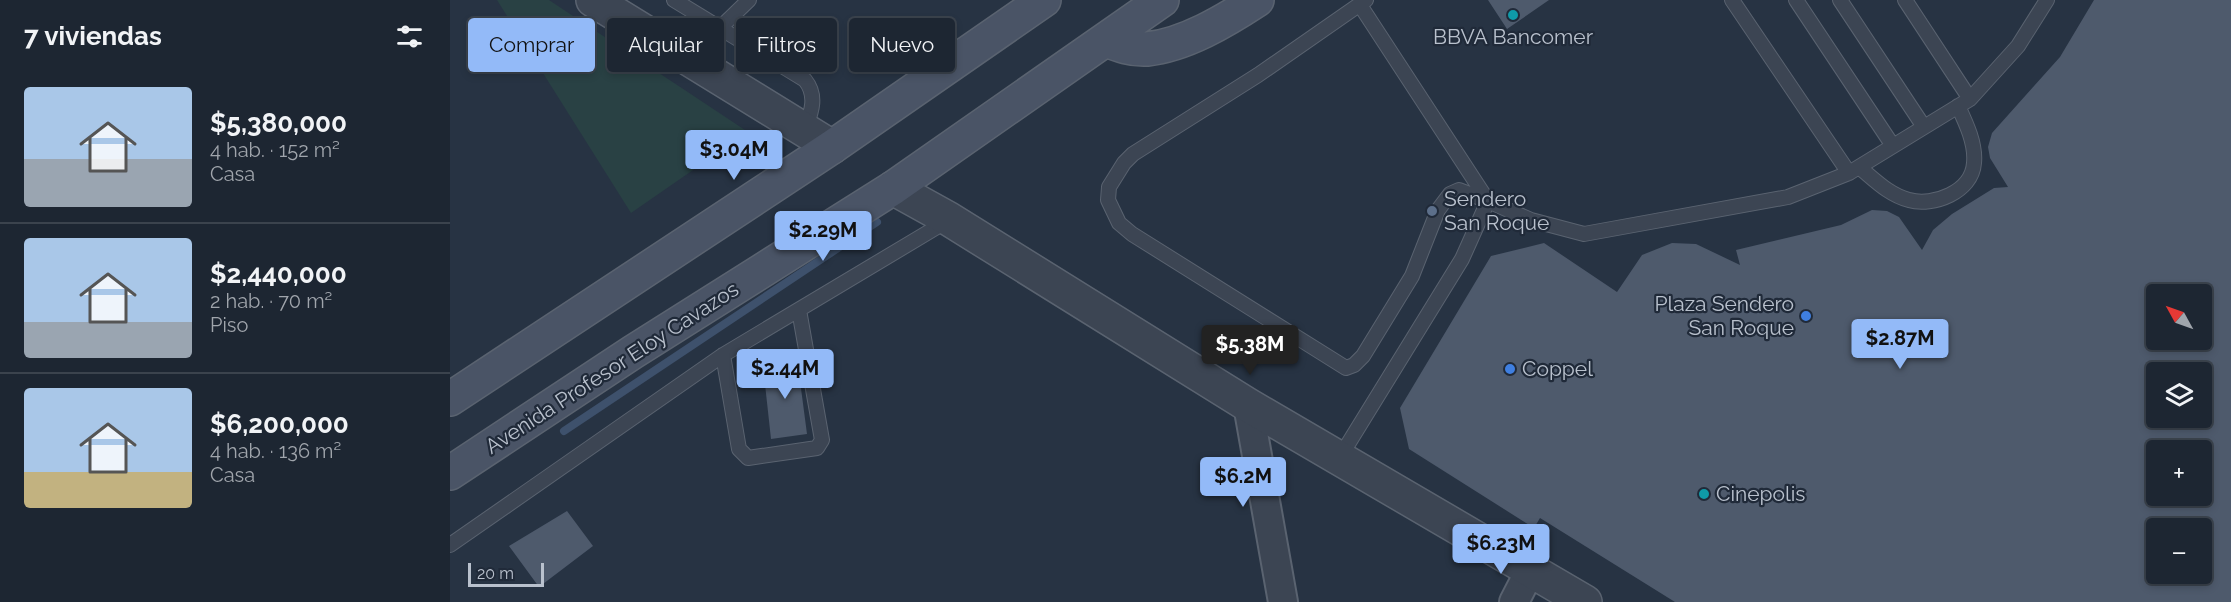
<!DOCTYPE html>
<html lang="es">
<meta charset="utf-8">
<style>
:root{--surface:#1d2632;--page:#252e3a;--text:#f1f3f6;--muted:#a0a5ac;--line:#3b434d;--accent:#93baf8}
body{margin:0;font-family:Raleway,sans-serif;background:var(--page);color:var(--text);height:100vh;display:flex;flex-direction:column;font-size:22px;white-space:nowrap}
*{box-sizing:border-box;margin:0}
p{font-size:20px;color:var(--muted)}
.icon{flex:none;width:33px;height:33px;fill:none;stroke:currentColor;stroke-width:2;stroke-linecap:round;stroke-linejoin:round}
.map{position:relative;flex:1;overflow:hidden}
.panel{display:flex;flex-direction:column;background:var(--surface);width:450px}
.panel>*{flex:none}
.guide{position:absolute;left:18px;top:18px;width:570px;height:54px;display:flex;gap:12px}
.needle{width:39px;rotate:310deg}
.controls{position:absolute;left:1696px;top:284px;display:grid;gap:12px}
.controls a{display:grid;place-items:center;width:66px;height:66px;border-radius:6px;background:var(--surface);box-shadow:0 3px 9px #0003,0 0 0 2px var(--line);font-size:30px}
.scale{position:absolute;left:18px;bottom:15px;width:76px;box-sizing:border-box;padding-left:6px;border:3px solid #b9c1cd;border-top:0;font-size:16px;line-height:21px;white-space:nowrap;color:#b9c1cd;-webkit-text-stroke:4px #202a39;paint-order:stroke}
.price{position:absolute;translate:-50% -51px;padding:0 14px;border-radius:6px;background:var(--accent);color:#111;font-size:20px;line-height:39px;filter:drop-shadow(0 2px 3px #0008)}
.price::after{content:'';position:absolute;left:50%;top:36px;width:18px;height:14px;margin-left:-9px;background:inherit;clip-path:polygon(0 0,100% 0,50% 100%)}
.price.current{background:#222;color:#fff}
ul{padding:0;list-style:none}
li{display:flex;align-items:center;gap:18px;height:150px;padding:0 24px}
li+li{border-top:2px solid var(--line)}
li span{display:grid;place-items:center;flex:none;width:168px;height:120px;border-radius:6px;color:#555}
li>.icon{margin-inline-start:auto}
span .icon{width:72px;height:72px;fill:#fffc;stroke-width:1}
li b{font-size:26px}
h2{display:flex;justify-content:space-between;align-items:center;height:72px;padding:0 24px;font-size:26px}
.tag{padding:0 21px;border-radius:6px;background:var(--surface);box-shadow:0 3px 9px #0003,0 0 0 2px var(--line);font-size:21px;line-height:54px}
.tag.current{background:var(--accent);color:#111}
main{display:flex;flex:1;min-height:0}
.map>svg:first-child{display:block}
.green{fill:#294144}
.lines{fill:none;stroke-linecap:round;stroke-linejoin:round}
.stream{stroke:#3e516c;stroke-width:8}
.building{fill:#4e5a6c;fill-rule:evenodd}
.service-casing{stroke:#5a6370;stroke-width:16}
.minor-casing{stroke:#5a6370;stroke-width:32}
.tertiary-casing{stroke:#5a6370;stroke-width:36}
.secondary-casing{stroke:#5a6370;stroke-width:36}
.service{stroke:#3c4553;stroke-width:14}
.minor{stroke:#3c4553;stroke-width:28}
.tertiary{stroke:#3c4553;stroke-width:33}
.secondary{stroke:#4a5466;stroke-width:33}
.culture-dot{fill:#0f9aa8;stroke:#202a39;stroke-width:2}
.service-dot{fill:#5c6f8a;stroke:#202a39;stroke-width:2}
.shop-dot{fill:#3f7fe0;stroke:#202a39;stroke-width:2}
.labels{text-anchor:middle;stroke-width:4.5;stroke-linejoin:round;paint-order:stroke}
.poi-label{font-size:21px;fill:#b9c1cd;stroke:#202a39;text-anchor:start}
.street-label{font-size:21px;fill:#b9c1cd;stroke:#202a39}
</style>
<main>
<section class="panel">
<h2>7 viviendas<svg class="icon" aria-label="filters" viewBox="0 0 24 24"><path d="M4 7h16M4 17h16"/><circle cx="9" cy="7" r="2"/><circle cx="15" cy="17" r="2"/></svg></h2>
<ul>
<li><span style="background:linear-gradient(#a9c7e8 60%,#9aa5b1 0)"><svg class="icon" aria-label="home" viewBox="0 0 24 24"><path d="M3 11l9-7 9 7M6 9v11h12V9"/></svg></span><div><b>$5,380,000</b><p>4 hab. · 152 m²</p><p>Casa</p></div></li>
<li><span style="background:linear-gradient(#a9c7e8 70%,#9aa5b1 0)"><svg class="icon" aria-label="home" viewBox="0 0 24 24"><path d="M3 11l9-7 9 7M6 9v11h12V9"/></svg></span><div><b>$2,440,000</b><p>2 hab. · 70 m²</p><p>Piso</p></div></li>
<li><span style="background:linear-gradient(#a9c7e8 70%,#c2b280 0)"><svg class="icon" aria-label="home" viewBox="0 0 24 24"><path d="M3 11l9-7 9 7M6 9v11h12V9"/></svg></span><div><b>$6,200,000</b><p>4 hab. · 136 m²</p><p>Casa</p></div></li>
</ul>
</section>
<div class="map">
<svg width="1781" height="602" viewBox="0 0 1781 602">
<rect width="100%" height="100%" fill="#273343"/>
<path class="green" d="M 47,0 L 99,0 L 298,132 L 181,213 Z"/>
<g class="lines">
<path class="stream" d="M 114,431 L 427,222"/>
</g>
<path class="building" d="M 1038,0 L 1099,0 L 1057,29 Z
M 1644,0 L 1781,0 L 1781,602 L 1225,602 L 1090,518 L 1084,528 L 959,449 L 950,408 L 1041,256 L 1094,243 L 1167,292 L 1192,255 L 1222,243 L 1246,244 L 1290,265 L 1286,250 L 1391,225 L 1422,210 L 1437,211 L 1449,217 L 1472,250 L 1483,230 L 1502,214 L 1544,188 L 1558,187 L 1540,158 L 1538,147 L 1542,133 L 1610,57 ZM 1707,294 L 1752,294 L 1752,339 L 1707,339 ZM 1707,372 L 1752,372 L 1752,417 L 1707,417 ZM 1707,450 L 1752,450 L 1752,495 L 1707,495 ZM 1707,528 L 1752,528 L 1752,573 L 1707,573 Z
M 347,358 L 357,434 L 321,439 L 313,366 Z
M 117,511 L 143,546 L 89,587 L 59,546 Z"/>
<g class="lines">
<g class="service-casing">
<path id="service" d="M 224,0 L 355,80 C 368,96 361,113 355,130
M 916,0 L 808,75 L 683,154 L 674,163 L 659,187 L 658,200 L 669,223 L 682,234 L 896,368 L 904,365 L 913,356 L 962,276 L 988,210 L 1000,194 L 1009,190 L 1038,201
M 1282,0 L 1399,173
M 1346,0 L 1443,146
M 1390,0 L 1474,127
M 1455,0 L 1520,99
M 910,5 L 1038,201
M 271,27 L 299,0
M 1409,167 C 1425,180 1439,195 1459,200 C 1483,207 1522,192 1524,163 C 1526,144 1516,123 1508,106
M 273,355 L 289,449 L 298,458 L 367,448 L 372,440 L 349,310
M 890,457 L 1012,259 L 1038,201 L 1081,220 L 1134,234 L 1338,197 L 1399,173 L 1520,99 L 1568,46 L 1597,0
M 0,545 L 273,355 L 497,221"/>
</g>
<g class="minor-casing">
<path id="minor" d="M 798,405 L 833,602
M 1064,602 L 1081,569"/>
</g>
<g class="tertiary-casing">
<path id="tertiary" d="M 143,0 L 382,147
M 443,188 L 499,219 L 798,405 L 1135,602"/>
</g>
<g class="secondary-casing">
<path id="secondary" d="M 656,40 C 669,45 682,50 697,49 C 735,45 775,21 807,0
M 0,399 L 382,147 L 594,0
M 0,473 L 183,352 L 443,188 L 712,0"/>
</g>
<use href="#service" class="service"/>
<use href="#minor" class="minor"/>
<use href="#tertiary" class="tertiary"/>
<use href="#secondary" class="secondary"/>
</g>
<g class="culture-dot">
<circle cx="1063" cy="15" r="6"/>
<circle cx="1254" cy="494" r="6"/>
</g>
<circle class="service-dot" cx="982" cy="211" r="6"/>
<g class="shop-dot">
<circle cx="1356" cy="316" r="6"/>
<circle cx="1060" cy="369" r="6"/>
</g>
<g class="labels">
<g class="poi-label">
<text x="1063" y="44" text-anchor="middle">BBVA Bancomer</text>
<text x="994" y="206">Sendero<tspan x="994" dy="24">San Roque</tspan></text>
<text x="1344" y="311" text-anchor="end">Plaza Sendero<tspan x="1344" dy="24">San Roque</tspan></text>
<text x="1072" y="376">Coppel</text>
<text x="1266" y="501">Cinepolis</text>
</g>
<g class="street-label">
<text transform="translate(162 368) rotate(-33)" y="7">Avenida Profesor Eloy Cavazos</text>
</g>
</g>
</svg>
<div class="controls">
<a><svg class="needle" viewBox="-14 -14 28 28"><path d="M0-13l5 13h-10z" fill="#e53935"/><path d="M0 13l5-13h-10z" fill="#a0a5ac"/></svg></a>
<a><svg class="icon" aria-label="layers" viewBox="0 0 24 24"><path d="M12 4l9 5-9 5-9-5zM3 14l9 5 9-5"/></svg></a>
<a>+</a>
<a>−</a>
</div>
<div class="scale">20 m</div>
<b class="price" style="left:284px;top:181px">$3.04M</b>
<b class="price" style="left:373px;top:262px">$2.29M</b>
<b class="price" style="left:1450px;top:370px">$2.87M</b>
<b class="price current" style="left:800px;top:376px">$5.38M</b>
<b class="price" style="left:335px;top:400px">$2.44M</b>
<b class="price" style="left:793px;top:508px">$6.2M</b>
<b class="price" style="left:1051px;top:575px">$6.23M</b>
<div class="guide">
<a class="tag current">Comprar</a>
<a class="tag">Alquilar</a>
<a class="tag">Filtros</a>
<a class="tag">Nuevo</a>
</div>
</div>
</main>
